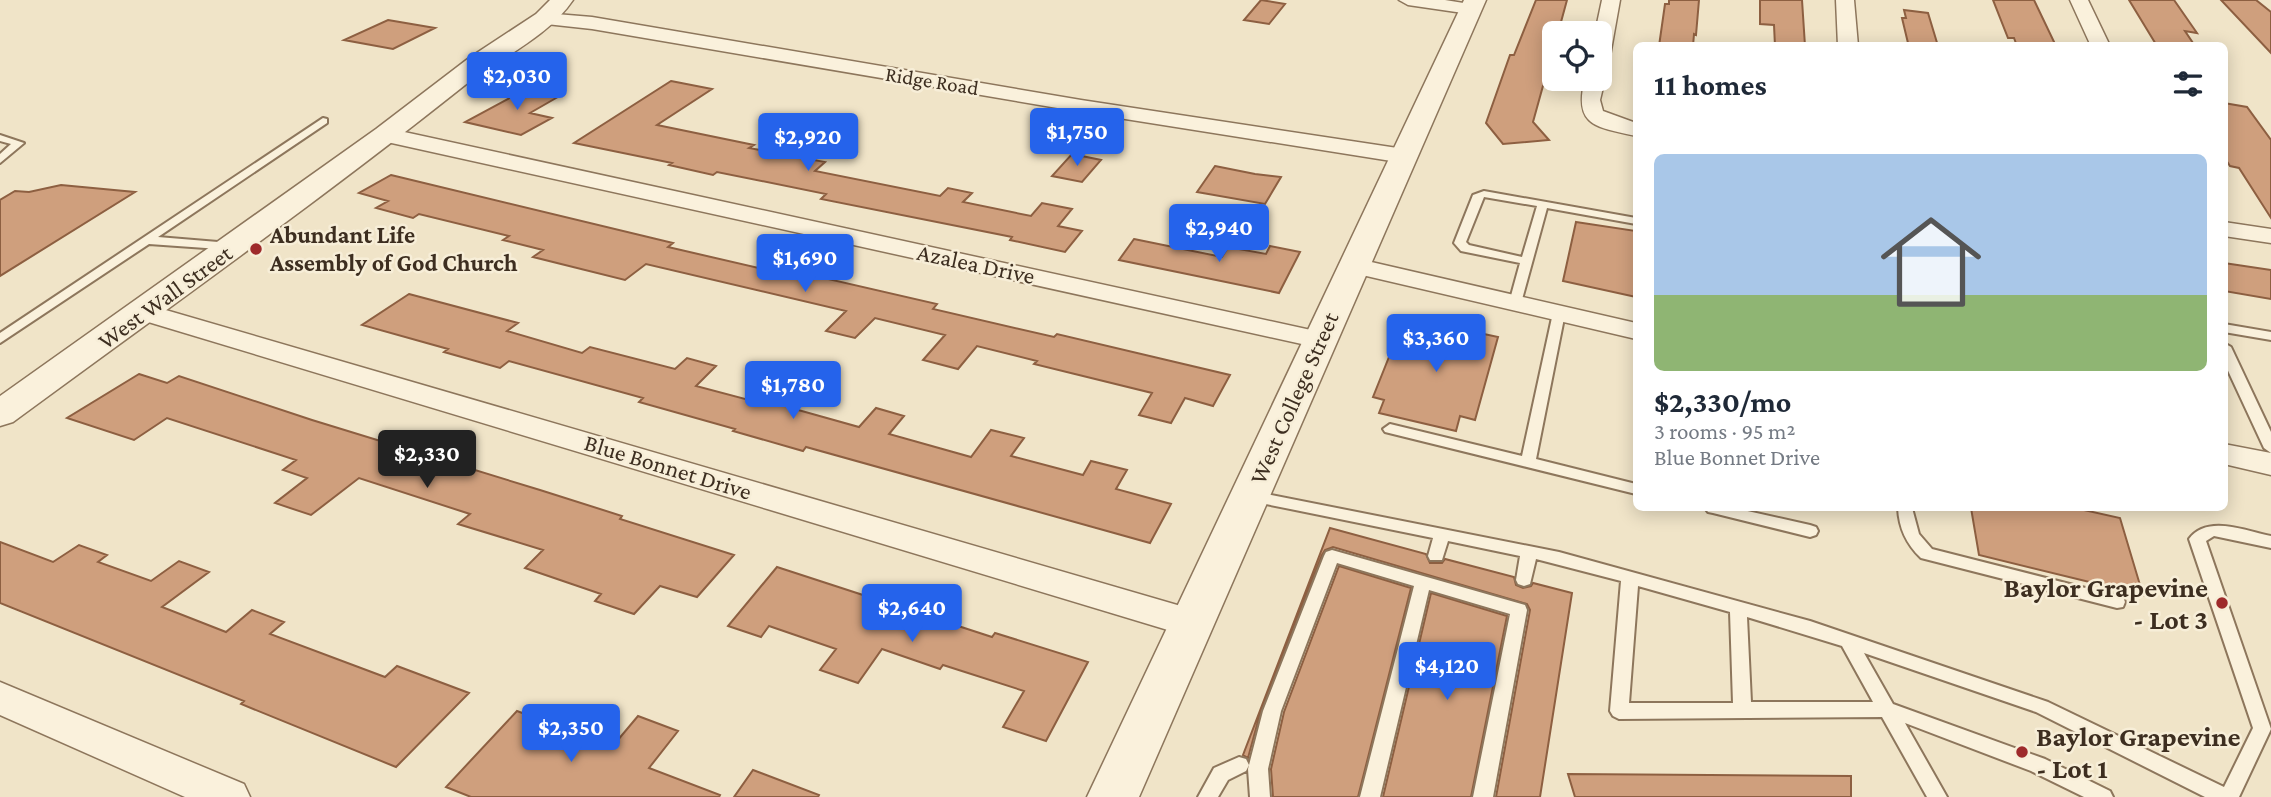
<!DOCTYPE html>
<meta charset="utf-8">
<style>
:root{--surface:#fff;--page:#f6f6f7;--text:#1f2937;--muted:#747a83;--line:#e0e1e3;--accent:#2563eb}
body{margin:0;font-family:"Crimson Pro",serif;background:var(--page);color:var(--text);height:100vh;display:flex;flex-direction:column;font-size:26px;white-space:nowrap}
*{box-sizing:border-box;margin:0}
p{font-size:23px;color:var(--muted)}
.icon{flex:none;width:38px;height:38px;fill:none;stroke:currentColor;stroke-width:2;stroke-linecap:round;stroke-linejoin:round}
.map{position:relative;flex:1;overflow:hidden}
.details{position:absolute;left:1633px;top:42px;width:595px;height:469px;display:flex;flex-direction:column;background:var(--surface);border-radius:10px;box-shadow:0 4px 18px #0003}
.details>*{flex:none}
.fabs{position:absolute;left:1542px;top:21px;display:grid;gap:14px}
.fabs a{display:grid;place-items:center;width:70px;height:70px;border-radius:10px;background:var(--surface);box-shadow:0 4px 18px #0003;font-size:35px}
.price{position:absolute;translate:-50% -60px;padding:0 16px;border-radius:7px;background:var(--accent);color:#fff;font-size:23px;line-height:46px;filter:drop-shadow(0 2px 4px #0008)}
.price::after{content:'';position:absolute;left:50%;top:42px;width:21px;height:16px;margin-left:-10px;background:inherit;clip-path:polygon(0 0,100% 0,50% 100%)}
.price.current{background:#222;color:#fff}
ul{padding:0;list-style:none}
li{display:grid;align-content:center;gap:14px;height:371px;padding:0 21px}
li+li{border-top:2px solid var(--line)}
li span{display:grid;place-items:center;height:217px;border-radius:10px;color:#555}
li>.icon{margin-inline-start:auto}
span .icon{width:126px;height:126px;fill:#fffc;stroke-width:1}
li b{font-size:30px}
h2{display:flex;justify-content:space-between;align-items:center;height:84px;padding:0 21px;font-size:30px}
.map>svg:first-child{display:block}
.building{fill:#cf9f7d;stroke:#8d5f41;stroke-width:2}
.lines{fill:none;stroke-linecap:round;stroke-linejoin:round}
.service-casing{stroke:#8d765c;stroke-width:4}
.minor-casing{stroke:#8d765c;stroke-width:3}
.tertiary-casing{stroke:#8d765c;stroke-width:3}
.service{fill:#faf1dc;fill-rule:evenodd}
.minor{fill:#faf1dc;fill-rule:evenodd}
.tertiary{fill:#faf1dc;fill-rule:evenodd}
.poi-dot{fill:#9e2a2b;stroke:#f7eed8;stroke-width:2.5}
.labels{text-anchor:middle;stroke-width:5;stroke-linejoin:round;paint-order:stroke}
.far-street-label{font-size:21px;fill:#3d2e20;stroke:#f7eed8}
.poi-label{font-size:24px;font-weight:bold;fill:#3d2e20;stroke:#f7eed8;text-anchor:start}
.street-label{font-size:24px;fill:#3d2e20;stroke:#f7eed8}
.near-poi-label{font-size:28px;font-weight:bold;fill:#3d2e20;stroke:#f7eed8;text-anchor:end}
</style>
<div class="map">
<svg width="2271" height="797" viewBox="0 0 2271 797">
<rect width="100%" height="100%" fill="#f0e4c8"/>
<path class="building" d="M 1261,0 L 1285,4 L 1269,24 L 1244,20 Z
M 1536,0 L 1567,0 L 1558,33 L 1554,33 L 1554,46 L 1533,122 L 1549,140 L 1503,144 L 1486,123 L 1510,55 L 1514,55 Z
M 1669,0 L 1699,0 L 1696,35 L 1694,34 L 1693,46 L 1659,46 L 1665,4 L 1669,4 Z
M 1760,0 L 1802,0 L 1805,46 L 1775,46 L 1774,25 L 1760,24 Z
M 1993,0 L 2034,0 L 2056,46 L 2017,46 L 2014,38 L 2008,38 Z
M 2129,0 L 2174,0 L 2197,33 L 2185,31 L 2195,46 L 2157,46 Z
M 2221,0 L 2256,0 L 2271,12 L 2271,53 Z
M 1904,10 L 1928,13 L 1938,46 L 1908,43 L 1902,18 L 1906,18 Z
M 388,20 L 435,28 L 393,49 L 344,40 Z
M 671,81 L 712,89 L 657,125 L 754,145 L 749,148 L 825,162 L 815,171 L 940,196 L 948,188 L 972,193 L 963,202 L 1031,216 L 1042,203 L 1072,209 L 1058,226 L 1082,231 L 1065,252 L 1010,240 L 1012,237 L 821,199 L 826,194 L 717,172 L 713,175 L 669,165 L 672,163 L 574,143 Z
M 530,87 L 563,94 L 530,113 L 552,118 L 521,135 L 465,122 Z
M 2224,103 L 2247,107 L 2271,140 L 2271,218 L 2239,168 L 2230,166 L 2224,157 Z
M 1072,154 L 1101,160 L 1082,182 L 1052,176 Z
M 1215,166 L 1255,174 L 1281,177 L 1265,204 L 1197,192 Z
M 391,175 L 673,243 L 668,247 L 780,273 L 785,269 L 937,304 L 933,309 L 1054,337 L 1057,334 L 1230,375 L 1213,406 L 1185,398 L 1171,423 L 1139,415 L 1152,393 L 1034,364 L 1037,361 L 977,346 L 958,369 L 923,360 L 945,335 L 875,318 L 855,338 L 826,331 L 846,311 L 646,264 L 625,280 L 533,257 L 543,250 L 503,240 L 509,236 L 419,214 L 413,218 L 376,208 L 388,201 L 359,193 Z
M 61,185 L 135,192 L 0,276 L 0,200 L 15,191 L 29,192 Z
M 1576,222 L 1636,231 L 1636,297 L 1563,281 Z
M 1134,239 L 1222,257 L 1228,247 L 1266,254 L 1270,246 L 1300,252 L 1279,293 L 1119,260 Z
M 2224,263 L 2271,270 L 2271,299 L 2224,291 Z
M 409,294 L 518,323 L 507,331 L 582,353 L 590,347 L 675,369 L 687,358 L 716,366 L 696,386 L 760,403 L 778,385 L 806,392 L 791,408 L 859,427 L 876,408 L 904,416 L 889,434 L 971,457 L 991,430 L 1024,438 L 1011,456 L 1083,475 L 1091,461 L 1127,470 L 1116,489 L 1171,504 L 1150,543 L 806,447 L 803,451 L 733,431 L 735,429 L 639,402 L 643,398 L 509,361 L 500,368 L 444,352 L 448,349 L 362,325 Z
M 1405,317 L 1498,337 L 1475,420 L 1460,416 L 1456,431 L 1379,413 L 1384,400 L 1373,397 Z
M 139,374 L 167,383 L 179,376 L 312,420 L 540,490 L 622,516 L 620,519 L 734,555 L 697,597 L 660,586 L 634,614 L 595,601 L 601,594 L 525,568 L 543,550 L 458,524 L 470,514 L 359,478 L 311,515 L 275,503 L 307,478 L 283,470 L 296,460 L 167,418 L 134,440 L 67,418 Z
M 1971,508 L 2075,508 L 2120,518 L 2143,595 L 1979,555 Z
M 1330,528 L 1426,554 L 1430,563 L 1442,563 L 1445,559 L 1514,577 L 1516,585 L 1523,588 L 1531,586 L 1533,583 L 1572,593 L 1540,797 L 1496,797 L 1530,610 L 1527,604 L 1333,547 L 1325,550 L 1322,555 L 1261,710 L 1248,758 L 1243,755 Z
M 0,542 L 53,562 L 79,545 L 107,555 L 98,562 L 151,581 L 179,561 L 209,572 L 162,607 L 226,632 L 252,610 L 284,622 L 270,634 L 385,677 L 397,666 L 469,693 L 396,767 L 241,704 L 244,701 L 0,603 Z
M 1339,566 L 1411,588 L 1358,797 L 1273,797 L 1271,769 L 1284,712 Z
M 777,567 L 992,637 L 995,633 L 1088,662 L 1046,741 L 1003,727 L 1024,691 L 943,665 L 940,669 L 882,649 L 858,683 L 820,670 L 836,649 L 769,626 L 761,637 L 728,626 Z
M 1431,593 L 1507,616 L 1471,797 L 1383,797 Z
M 517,711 L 612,747 L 638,716 L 678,731 L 649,768 L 720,795 L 719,797 L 471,797 L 446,787 Z
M 753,770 L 819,795 L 818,797 L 734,797 Z
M 1568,774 L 1851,776 L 1851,797 L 1575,797 Z"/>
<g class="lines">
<g class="service-casing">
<path id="service" d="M 323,118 L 327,119 L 327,123 L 158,237 L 230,243 L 234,244 L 234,250 L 149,244 L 0,343 L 0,333 Z
M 0,135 L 24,143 L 0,163 L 0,154 L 11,144 L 0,141 Z
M 1484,191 L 1636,218 L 1636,224 L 1547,208 L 1521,303 L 1515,307 L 1509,303 L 1520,263 L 1461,251 L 1454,243 L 1473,195 ZM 1484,197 L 1537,206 L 1522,257 L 1469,245 L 1466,242 Z
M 1559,309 L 1565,313 L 1536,459 L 1636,484 L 1636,494 L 1385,432 L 1383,429 L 1390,424 L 1522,456 L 1553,313 Z
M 2224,324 L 2271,332 L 2271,340 L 2224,332 Z
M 2224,343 L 2231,347 L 2271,432 L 2271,453 L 2264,448 L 2224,362 Z
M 1251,491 L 1559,552 L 1810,621 L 2048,702 L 2224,787 L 2253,728 L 2189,539 C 2207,514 2246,531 2271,536 L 2271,548 L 2214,536 L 2206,541 L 2271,729 L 2239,797 L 2205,797 L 2036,712 L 1864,653 L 1893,704 L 2045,759 L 2110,791 L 2113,797 L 2084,797 L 2031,771 L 1905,723 L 1947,797 L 1927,797 L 1882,717 L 1619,719 L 1613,716 L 1610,711 L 1621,581 L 1536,559 L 1530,584 L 1524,586 L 1518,584 L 1516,580 L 1520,556 L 1448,541 L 1442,560 L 1430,560 L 1428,556 L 1433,538 L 1246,500 L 1243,496 L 1246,492 ZM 1638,586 L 1730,612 L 1733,703 L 1629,703 ZM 1747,617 L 1842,646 L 1873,702 L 1751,702 Z
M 1705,508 L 1734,508 L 1810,525 L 1816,527 L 1818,531 L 1816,535 L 1810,537 L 1713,513 L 1708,512 Z
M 1898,508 L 1912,508 L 1919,534 L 1932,549 L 2117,596 L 2123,597 L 2125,602 L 2123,607 L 2117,608 L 1921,558 C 1906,544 1899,528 1898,508 Z
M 1332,550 L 1525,605 L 1527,610 L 1493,797 L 1473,797 L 1510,614 L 1429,590 L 1380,797 L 1360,797 L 1414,586 L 1337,563 L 1281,711 L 1268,769 L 1270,797 L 1250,797 L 1248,769 L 1263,711 L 1324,556 L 1326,552 Z
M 1239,757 L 1246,759 L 1249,765 L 1246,771 L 1228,780 L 1218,797 L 1198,797 L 1214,768 Z"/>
</g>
<g class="minor-casing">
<path id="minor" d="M 1399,0 L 1445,0 L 1476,5 L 1479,9 L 1470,14 L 1408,5 Z
M 1602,0 L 1620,0 L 1610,56 L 1600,62 L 1600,33 L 1595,33 Z
M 1836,0 L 1854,0 L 1858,46 L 1838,46 Z
M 2070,0 L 2088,0 L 2110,46 L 2091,46 Z
M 544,13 L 592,17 L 1081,100 L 1404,149 L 1412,151 L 1415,156 L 1412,161 L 1404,163 L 1081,112 L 592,29 L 537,23 L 535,19 L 537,15 Z
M 1600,74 L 1605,79 L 1600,100 L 1603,111 L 1636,123 L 1636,136 C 1596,127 1573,126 1585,79 L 1600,79 Z
M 386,128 L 1320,332 L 1330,334 L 1334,340 L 1330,346 L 1320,348 L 378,140 L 375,135 L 378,130 Z
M 2224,222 L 2271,229 L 2271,243 L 2224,236 Z
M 1354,258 L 1636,323 L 1636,339 L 1345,271 L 1341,266 L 1345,261 Z
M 145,304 L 1191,609 L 1204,613 L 1209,623 L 1204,633 L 1191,637 L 135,318 L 131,312 L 135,306 Z
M 2224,444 L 2271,453 L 2271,475 L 2224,464 Z
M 0,682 L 244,784 L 250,797 L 185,797 L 0,715 Z"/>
</g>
<g class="tertiary-casing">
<path id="tertiary" d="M 550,0 L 573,0 C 548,37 500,58 465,85 C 318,202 164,311 13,422 L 0,426 L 0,396 L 376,129 L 469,58 L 536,14 Z
M 1464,0 L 1486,0 L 1139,797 L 1087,797 Z"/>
</g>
<use href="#service" class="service"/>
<use href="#minor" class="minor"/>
<use href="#tertiary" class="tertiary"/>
</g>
<g class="poi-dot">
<circle cx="256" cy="249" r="7"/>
<circle cx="2222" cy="603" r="7"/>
<circle cx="2022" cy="752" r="7"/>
</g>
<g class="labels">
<g class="far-street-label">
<text transform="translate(932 81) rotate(9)" y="7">Ridge Road</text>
</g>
<g class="poi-label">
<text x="270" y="243">Abundant Life<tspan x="270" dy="28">Assembly of God Church</tspan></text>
</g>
<g class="street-label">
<text transform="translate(976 264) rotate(12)" y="8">Azalea Drive</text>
<text transform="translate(165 297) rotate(-36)" y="8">West Wall Street</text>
<text transform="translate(1294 398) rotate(-66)" y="8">West College Street</text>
<text transform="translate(668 467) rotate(17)" y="8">Blue Bonnet Drive</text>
</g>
<g class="near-poi-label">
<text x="2208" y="597">Baylor Grapevine<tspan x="2208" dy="32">- Lot 3</tspan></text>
<text x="2036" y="746" text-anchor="start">Baylor Grapevine<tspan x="2036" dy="32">- Lot 1</tspan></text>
</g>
</g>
</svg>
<div class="fabs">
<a><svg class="icon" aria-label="locate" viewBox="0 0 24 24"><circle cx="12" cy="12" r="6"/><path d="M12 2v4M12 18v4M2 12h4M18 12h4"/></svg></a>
</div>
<b class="price" style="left:517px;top:112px">$2,030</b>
<b class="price" style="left:1077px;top:168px">$1,750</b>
<b class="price" style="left:808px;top:173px">$2,920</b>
<b class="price" style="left:1219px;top:264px">$2,940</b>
<b class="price" style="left:805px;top:294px">$1,690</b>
<b class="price" style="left:1436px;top:374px">$3,360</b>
<b class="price" style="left:793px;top:421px">$1,780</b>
<b class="price current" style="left:427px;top:490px">$2,330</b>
<b class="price" style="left:912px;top:644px">$2,640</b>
<b class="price" style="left:1447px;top:702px">$4,120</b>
<b class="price" style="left:571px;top:764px">$2,350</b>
<section class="details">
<h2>11 homes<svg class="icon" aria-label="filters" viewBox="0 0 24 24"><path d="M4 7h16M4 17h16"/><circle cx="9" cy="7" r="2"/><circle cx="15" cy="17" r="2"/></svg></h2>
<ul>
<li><span style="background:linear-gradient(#a9c7e8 65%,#8fb573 0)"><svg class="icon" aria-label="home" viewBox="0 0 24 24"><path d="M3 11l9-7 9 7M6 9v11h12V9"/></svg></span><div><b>$2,330/mo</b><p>3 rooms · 95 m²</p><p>Blue Bonnet Drive</p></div></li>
</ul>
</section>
</div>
